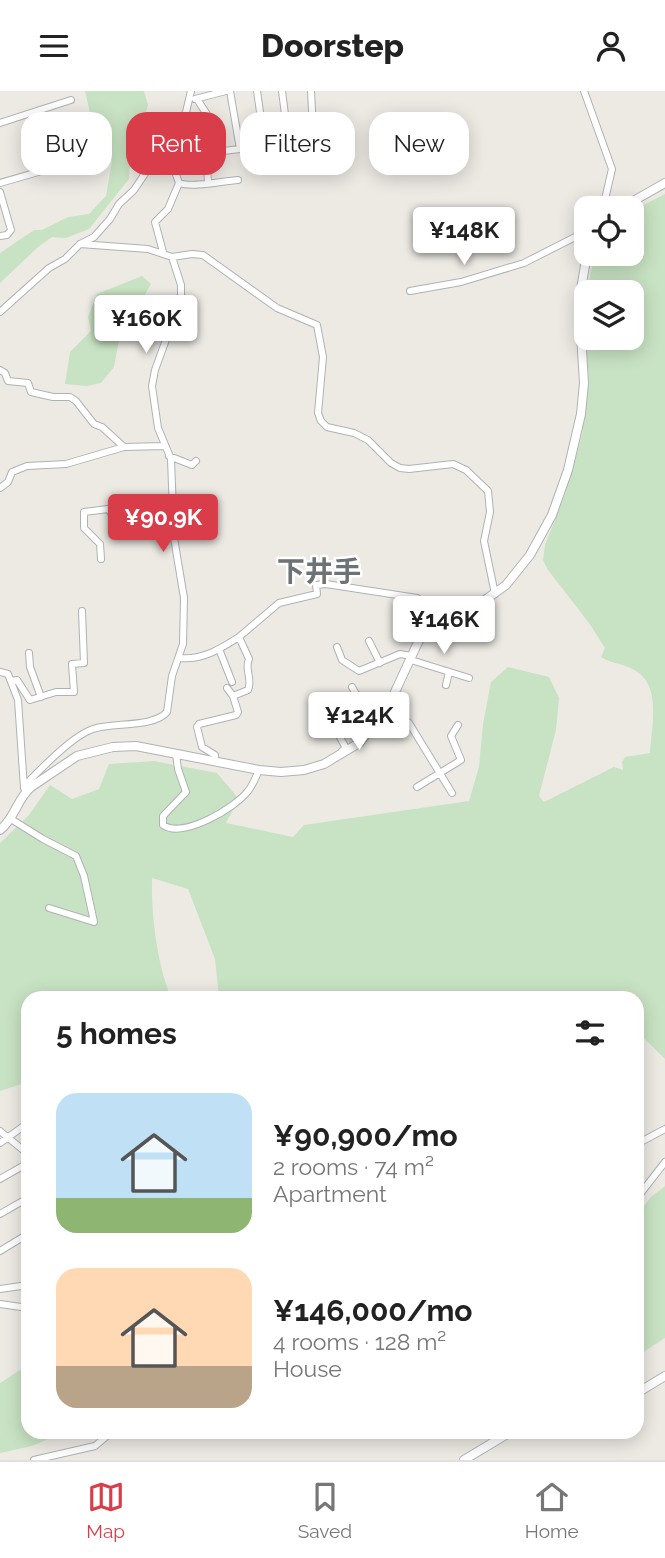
<!DOCTYPE html>
<meta charset="utf-8">
<style>
:root{--surface:#fff;--page:#f2f2f2;--text:#222;--muted:#767676;--line:#e0e0e0;--accent:#da3d4a}
body{margin:0;font-family:Raleway,"Noto Sans JP",sans-serif;background:var(--page);color:var(--text);height:100vh;display:flex;flex-direction:column;font-size:26px;white-space:nowrap}
*{box-sizing:border-box;margin:0}
p{font-size:23px;color:var(--muted)}
.icon{flex:none;width:38px;height:38px;fill:none;stroke:currentColor;stroke-width:2;stroke-linecap:round;stroke-linejoin:round}
.map{position:relative;flex:1;overflow:hidden}
.panel{position:absolute;left:21px;top:900px;width:623px;height:448px;display:flex;flex-direction:column;background:var(--surface);border-radius:21px;box-shadow:0 4px 18px #0003}
.panel>*{flex:none}
.guide{position:absolute;left:21px;top:21px;width:623px;height:63px;display:flex;gap:14px}
.buttons{position:absolute;left:574px;top:105px;display:grid;gap:14px}
.buttons a{display:grid;place-items:center;width:70px;height:70px;border-radius:14px;background:var(--surface);box-shadow:0 4px 18px #0003;font-size:35px}
.price{position:absolute;translate:-50% -60px;padding:0 16px;border-radius:7px;background:#fff;color:#222;font-size:23px;line-height:46px;filter:drop-shadow(0 2px 4px #0008)}
.price::after{content:'';position:absolute;left:50%;top:42px;width:21px;height:16px;margin-left:-10px;background:inherit;clip-path:polygon(0 0,100% 0,50% 100%)}
.price.current{background:var(--accent);color:#fff}
ul{padding:0;list-style:none}
li{display:flex;align-items:center;gap:21px;height:175px;padding:0 35px}
li span{display:grid;place-items:center;flex:none;width:196px;height:140px;border-radius:21px;color:#555}
li>.icon{margin-inline-start:auto}
span .icon{width:84px;height:84px;fill:#fffc;stroke-width:1}
li b{font-size:30px}
h2{display:flex;justify-content:space-between;align-items:center;height:84px;padding:0 35px;font-size:30px}
.tag{padding:0 24px;border-radius:21px;background:var(--surface);box-shadow:0 4px 18px #0003;font-size:24px;line-height:63px}
.tag.current{background:var(--accent);color:#fff}
header{display:flex;justify-content:space-between;align-items:center;height:91px;padding:0 35px;background:var(--surface);font-size:32px;font-weight:800}
.tabs{display:flex;justify-content:space-around;align-items:center;height:98px;border-top:2px solid var(--line);background:var(--surface);font-size:19px;color:var(--muted)}
.tabs a{display:grid;justify-items:center;gap:4px}
.tabs .current{color:var(--accent)}
.map>svg:first-child{display:block}
.green{fill:#c8e3c3;fill-rule:evenodd}
.lines{fill:none;stroke-linecap:round;stroke-linejoin:round}
.minor-casing{stroke:#afb2b5;stroke-width:8}
.tertiary-casing{stroke:#afb2b5;stroke-width:10}
.minor{stroke:#fff;stroke-width:6}
.tertiary{stroke:#fff;stroke-width:8}
.labels{text-anchor:middle;stroke-width:5;stroke-linejoin:round;paint-order:stroke}
.quarter-label{font-size:28px;font-weight:bold;fill:#6d7275;stroke:#fff}
</style>
<header><svg class="icon" aria-label="menu" viewBox="0 0 24 24"><path d="M4 6h16M4 12h16M4 18h16"/></svg>Doorstep<svg class="icon" aria-label="person" viewBox="0 0 24 24"><circle cx="12" cy="8" r="4"/><path d="M4 21q1-7 8-7t8 7"/></svg></header>
<div class="map">
<svg width="665" height="1369" viewBox="0 0 665 1369">
<rect width="100%" height="100%" fill="#edeae4"/>
<path class="green" d="M 85,0 L 144,0 L 148,14 L 141,40 L 131,54 L 129,88 L 89,138 L 66,147 L 52,146 L 38,156 L 0,192 L 0,162 L 34,139 L 42,139 L 68,126 L 89,123 L 106,105 L 112,70 L 93,35 Z
M 665,103 L 665,968 L 642,945 L 637,942 L 637,906 L 219,906 L 215,868 L 188,798 L 152,787 C 151,823 157,873 171,906 L 28,906 L 28,991 L 0,1000 L 0,752 L 29,724 L 50,694 L 72,708 L 99,698 L 109,673 L 154,670 L 217,682 L 239,708 L 226,732 L 293,746 L 304,734 L 469,710 L 479,676 L 483,633 L 491,591 L 508,576 L 549,586 L 559,607 L 556,639 L 539,705 L 544,711 L 614,676 L 623,679 L 622,671 L 625,666 L 650,662 C 651,637 662,596 636,580 C 626,573 612,573 601,566 L 605,557 L 589,532 L 548,479 L 543,469 L 545,454 L 565,403 L 582,344 L 589,290 L 583,216 L 595,163 L 632,163 L 632,120 ZM 586,201 L 632,201 L 632,247 L 586,247 Z
M 142,185 L 151,193 L 119,249 L 114,276 L 101,292 L 87,295 L 65,293 L 70,261 L 91,240 L 88,226 L 97,203 Z
M 665,1095 L 665,1247 L 637,1265 L 637,1124 L 651,1106 Z
M 28,1274 L 28,1340 L 55,1341 L 53,1346 L 32,1355 L 0,1362 L 0,1292 Z"/>
<g class="lines">
<g class="minor-casing">
<path id="minor" d="M 230,0 L 240,58 L 289,55 L 282,0
M 257,0 L 265,56
M 584,0 L 612,78 L 603,117
M 195,8 L 226,0
M 197,8 L 208,25 L 215,60
M 0,32 L 71,9
M 288,42 L 312,41 L 313,39 L 311,0
M 208,91 L 206,62 L 240,58
M 0,92 L 90,66
M 179,92 C 194,97 222,90 238,89
M 0,101 L 11,139 L 7,144 L 0,145
M 80,153 L 148,158 L 172,166 L 192,163 L 203,164 L 277,217 L 317,234 L 323,266 L 318,322 L 321,330 L 327,336 L 354,342 L 368,349 L 391,372 L 400,377 L 409,378 L 453,373 L 466,379 L 488,400 L 490,421 L 484,450 L 495,503
M 163,161 L 155,131 L 168,118 L 179,92 L 169,64 L 169,48
M 410,200 L 461,191 L 524,172 L 583,142 L 586,142
M 0,221 L 49,177 L 65,168 L 80,153 L 94,146 L 110,128 L 119,113 L 134,99 L 186,21 L 191,0
M 0,279 L 5,282 L 8,290 L 28,292 L 31,301 L 53,306 L 70,306 L 76,310 L 94,333 L 102,336 L 124,356
M 169,365 L 192,374 L 196,370
M 0,397 L 8,391 L 12,381 L 27,375 L 66,373 L 124,356 L 164,355
M 101,468 L 100,453 L 84,437 L 84,421 L 108,418 C 113,423 115,432 120,437 C 134,450 157,440 174,447
M 239,546 L 279,512 L 317,503 L 316,494 L 326,493 L 417,507 L 440,528
M 369,550 L 380,572
M 337,556 L 342,569 L 359,580 L 400,563 L 412,565
M 219,558 L 232,591
M 29,562 L 30,576 L 41,606
M 180,567 C 203,569 220,558 239,546 L 249,568 C 244,578 253,589 248,599 L 233,605 L 238,621 L 236,624 L 199,633 L 197,636 L 202,656 L 215,664 L 215,670
M 411,569 L 469,587
M 0,581 L 8,583 L 18,609 L 24,697
M 12,590 L 17,589 L 30,609 L 56,601 L 74,601 L 72,573 L 84,572 L 82,520
M 446,594 L 449,581
M 352,596 L 363,615 L 375,609 L 382,624
M 227,597 L 233,605
M 388,616 L 409,632 L 452,702
M 333,634 L 346,657 L 342,660
M 176,663 L 178,678 L 186,701 L 163,725 L 163,734 C 183,748 235,717 248,700 C 253,694 256,686 259,679
M 25,694 C 41,678 72,645 93,638 C 113,631 153,637 167,621 L 172,585 L 183,553 L 184,507 L 174,447 L 171,368 L 158,337 L 152,295 L 155,279 L 181,207 L 181,194 L 172,166
M 417,696 L 461,669 L 451,645 L 458,634
M 11,728 L 43,748 L 76,765 L 84,785 L 94,831 L 49,817
M 0,1040 L 28,1063
M 0,1052 L 28,1032
M 637,1053 L 665,1038
M 0,1088 L 28,1072
M 637,1107 L 665,1071
M 0,1123 L 28,1107
M 0,1160 L 28,1143
M 0,1198 L 28,1194
M 0,1213 L 28,1217
M 34,1369 L 95,1355 L 113,1340"/>
</g>
<g class="tertiary-casing">
<path id="tertiary" d="M 621,117 L 665,92
M 0,739 C 15,727 17,708 31,696 L 77,665 L 113,656 L 136,655 L 259,679 L 281,681 L 304,679 L 324,673 L 359,652 L 388,616 L 420,547 L 428,536 L 444,526 L 485,509 L 506,494 L 530,464 L 552,424 L 568,379 L 581,323 L 584,292 L 579,210 L 587,163
M 637,1302 L 665,1285
M 464,1369 L 512,1340"/>
</g>
<use href="#minor" class="minor"/>
<use href="#tertiary" class="tertiary"/>
</g>
<g class="labels">
<g class="quarter-label">
<text x="319" y="490">下井手</text>
</g>
</g>
</svg>
<div class="buttons">
<a><svg class="icon" aria-label="locate" viewBox="0 0 24 24"><circle cx="12" cy="12" r="6"/><path d="M12 2v4M12 18v4M2 12h4M18 12h4"/></svg></a>
<a><svg class="icon" aria-label="layers" viewBox="0 0 24 24"><path d="M12 4l9 5-9 5-9-5zM3 14l9 5 9-5"/></svg></a>
</div>
<b class="price" style="left:464px;top:176px">¥148K</b>
<b class="price" style="left:146px;top:264px">¥160K</b>
<b class="price current" style="left:163px;top:463px">¥90.9K</b>
<b class="price" style="left:444px;top:565px">¥146K</b>
<b class="price" style="left:359px;top:661px">¥124K</b>
<div class="guide">
<a class="tag">Buy</a>
<a class="tag current">Rent</a>
<a class="tag">Filters</a>
<a class="tag">New</a>
</div>
<section class="panel">
<h2>5 homes<svg class="icon" aria-label="filters" viewBox="0 0 24 24"><path d="M4 7h16M4 17h16"/><circle cx="9" cy="7" r="2"/><circle cx="15" cy="17" r="2"/></svg></h2>
<ul>
<li><span style="background:linear-gradient(#bfe0f5 75%,#8fb573 0)"><svg class="icon" aria-label="home" viewBox="0 0 24 24"><path d="M3 11l9-7 9 7M6 9v11h12V9"/></svg></span><div><b>¥90,900/mo</b><p>2 rooms · 74 m²</p><p>Apartment</p></div></li>
<li><span style="background:linear-gradient(#ffd9b3 70%,#b9a48a 0)"><svg class="icon" aria-label="home" viewBox="0 0 24 24"><path d="M3 11l9-7 9 7M6 9v11h12V9"/></svg></span><div><b>¥146,000/mo</b><p>4 rooms · 128 m²</p><p>House</p></div></li>
</ul>
</section>
</div>
<nav class="tabs">
<a class="current"><svg class="icon" aria-label="map" viewBox="0 0 24 24"><path d="M3 6l6-2 6 2 6-2v14l-6 2-6-2-6 2zM9 4v14M15 6v14"/></svg>Map</a>
<a><svg class="icon" aria-label="saved" viewBox="0 0 24 24"><path d="M7 4h10v16l-5-4-5 4z"/></svg>Saved</a>
<a><svg class="icon" aria-label="home" viewBox="0 0 24 24"><path d="M3 11l9-7 9 7M6 9v11h12V9"/></svg>Home</a>
</nav>
